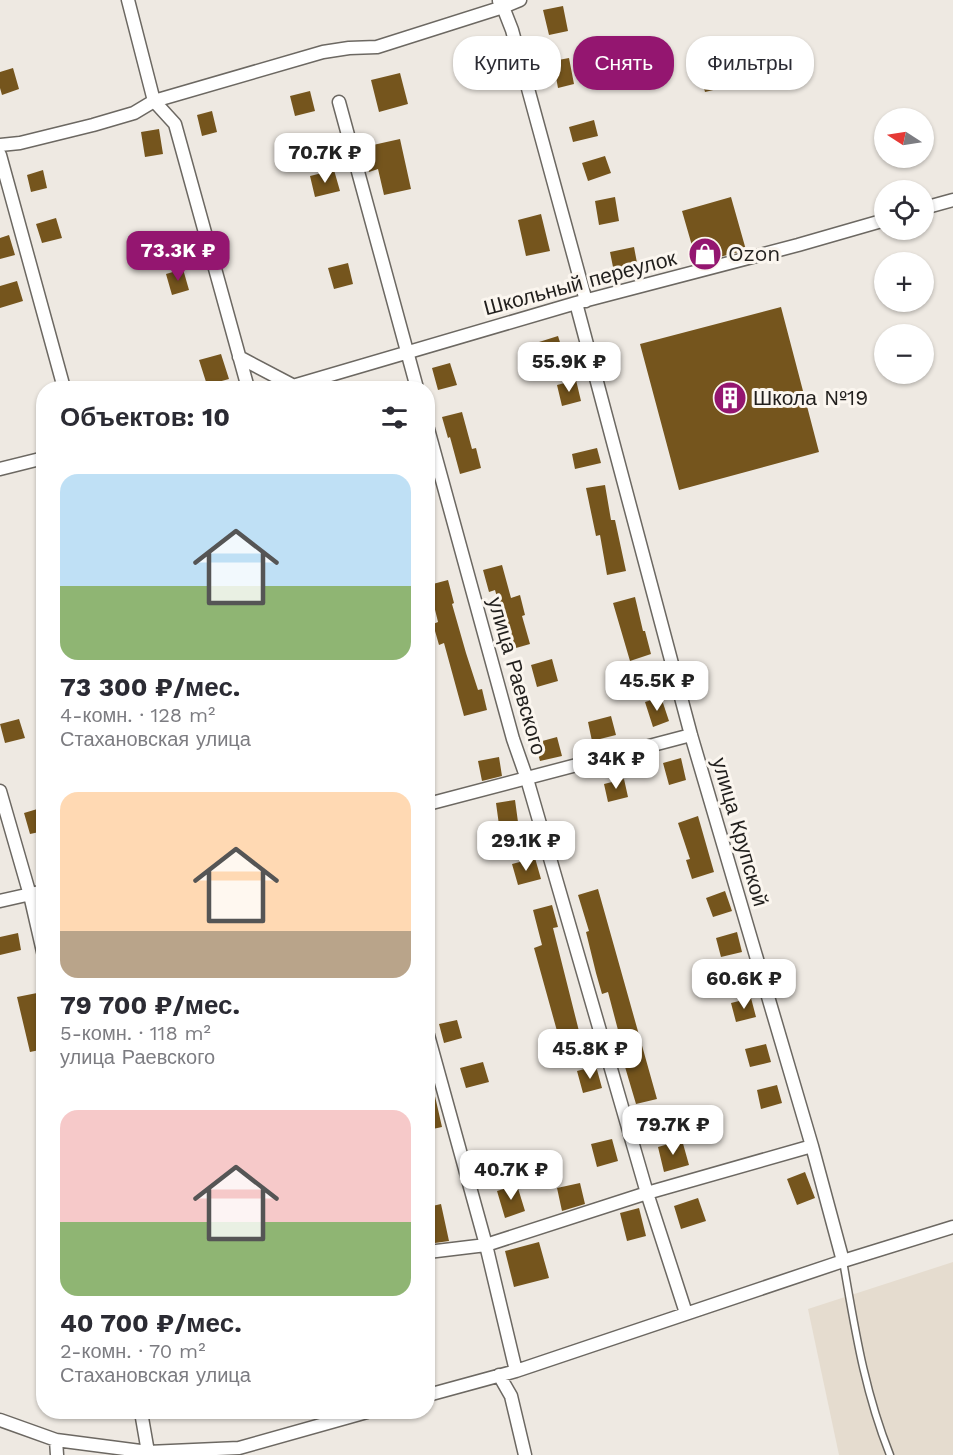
<!DOCTYPE html>
<html lang="ru">
<meta charset="utf-8">
<style>
:root{--surface:#fff;--page:#f2f2f3;--text:#2b2b33;--muted:#7c7c81;--accent:#941670}
body{margin:0;font-family:"Work Sans",sans-serif;background:var(--page);color:var(--text);height:100vh;display:flex;flex-direction:column;font-size:22px;white-space:nowrap}
*{box-sizing:border-box;margin:0}
p{font-size:20px;color:var(--muted)}
.icon{flex:none;width:33px;height:33px;fill:none;stroke:currentColor;stroke-width:2;stroke-linecap:round;stroke-linejoin:round}
.map{position:relative;flex:1;overflow:hidden}
.side{position:absolute;left:36px;top:381px;width:399px;height:1038px;display:flex;flex-direction:column;background:var(--surface);border-radius:24px;box-shadow:0 2px 4px #0004}
.side>*{flex:none}
.banner{position:absolute;left:453px;top:36px;width:410px;height:54px;display:flex;gap:12px}
.needle{width:39px;rotate:282deg}
.controls{position:absolute;left:874px;top:108px;display:grid;gap:12px}
.controls a{display:grid;place-items:center;width:60px;height:60px;border-radius:50%;background:var(--surface);box-shadow:0 2px 4px #0004;font-size:30px}
.price{position:absolute;translate:-50% -51px;padding:0 14px;border-radius:12px;background:#fff;color:#222;font-size:20px;line-height:39px;filter:drop-shadow(0 2px 3px #0008)}
.price::after{content:'';position:absolute;left:50%;top:36px;width:18px;height:14px;margin-left:-9px;background:inherit;clip-path:polygon(0 0,100% 0,50% 100%)}
.price.on{background:var(--accent);color:#fff}
ul{padding:0;list-style:none}
li{display:grid;align-content:center;gap:12px;height:318px;padding:0 24px}
li span{display:grid;place-items:center;height:186px;border-radius:18px;color:#555}
li>.icon{margin-inline-start:auto}
span .icon{width:108px;height:108px;fill:#fffc;stroke-width:1}
li b{font-size:26px}
h2{display:flex;justify-content:space-between;align-items:center;height:72px;padding:0 24px;font-size:26px}
.pill{padding:0 21px;border-radius:24px;background:var(--surface);box-shadow:0 2px 4px #0004;font-size:21px;line-height:54px}
.pill.on{background:var(--accent);color:#fff}
.map>svg:first-child{display:block}
.built{fill:#e5dccf}
.building{fill:#75551d}
.lines{fill:none;stroke-linecap:round;stroke-linejoin:round}
.service-casing{stroke:#6c6862;stroke-width:9}
.minor-casing{stroke:#6c6862;stroke-width:15}
.service{stroke:#fff;stroke-width:6}
.minor{stroke:#fff;stroke-width:12}
.labels{text-anchor:middle;stroke-width:6;stroke-linejoin:round;paint-order:stroke}
.poi-label{font-size:21px;fill:#211f1d;stroke:#fbf6ef;text-anchor:start}
.street-label{font-size:21px;fill:#211f1d;stroke:#fbf6ef}
</style>
<div class="map">
<svg width="953" height="1455" viewBox="0 0 953 1455">
<rect width="100%" height="100%" fill="#eee9e2"/>
<path class="built" d="M 953,1262 L 953,1455 L 839,1455 L 808,1309 Z"/>
<path class="building" d="M 563,6 L 568,31 L 549,35 L 543,10 Z
M 494,50 L 501,79 L 479,84 L 472,55 Z
M 726,54 L 734,85 L 705,92 L 697,62 Z
M 569,58 L 574,84 L 558,88 L 553,61 Z
M 13,68 L 19,89 L 2,95 L 0,88 L 0,72 Z
M 400,73 L 408,104 L 379,112 L 371,80 Z
M 310,91 L 315,111 L 295,116 L 290,96 Z
M 212,111 L 217,132 L 202,136 L 197,115 Z
M 594,120 L 598,136 L 573,142 L 569,127 Z
M 159,129 L 163,154 L 145,157 L 141,132 Z
M 400,139 L 411,189 L 384,195 L 378,169 L 369,172 L 364,147 Z
M 605,156 L 611,173 L 588,181 L 582,163 Z
M 43,170 L 47,188 L 31,192 L 27,175 Z
M 334,170 L 340,191 L 315,197 L 310,176 Z
M 615,197 L 619,221 L 599,225 L 595,201 Z
M 731,197 L 746,250 L 697,263 L 682,211 Z
M 541,214 L 550,251 L 526,256 L 518,220 Z
M 56,218 L 62,238 L 42,243 L 36,224 Z
M 9,235 L 15,255 L 0,259 L 0,238 Z
M 634,247 L 638,268 L 614,272 L 610,252 Z
M 348,263 L 353,284 L 334,289 L 328,268 Z
M 183,269 L 189,290 L 172,295 L 166,274 Z
M 17,281 L 23,301 L 0,308 L 0,286 Z
M 781,307 L 819,452 L 679,490 L 640,344 Z
M 558,336 L 565,358 L 546,364 L 539,342 Z
M 221,354 L 229,379 L 207,385 L 199,360 Z
M 450,363 L 457,385 L 438,390 L 432,368 Z
M 576,380 L 581,401 L 562,406 L 557,385 Z
M 462,412 L 472,449 L 476,448 L 481,468 L 460,474 L 450,437 L 448,438 L 442,417 Z
M 597,448 L 601,463 L 575,469 L 572,454 Z
M 605,485 L 611,520 L 615,520 L 626,571 L 607,575 L 600,535 L 596,536 L 586,488 Z
M 502,565 L 511,598 L 520,595 L 525,615 L 522,616 L 530,644 L 509,650 L 503,627 L 505,626 L 495,590 L 489,592 L 483,570 Z
M 448,580 L 454,603 L 452,604 L 466,653 L 478,690 L 482,689 L 487,710 L 464,716 L 444,643 L 439,645 L 433,624 L 438,622 L 429,585 Z
M 635,597 L 643,631 L 645,631 L 651,654 L 630,661 L 613,603 Z
M 552,659 L 558,681 L 537,687 L 531,665 Z
M 661,697 L 669,721 L 653,727 L 645,702 Z
M 611,716 L 616,735 L 592,741 L 588,722 Z
M 19,719 L 25,738 L 5,743 L 0,724 Z
M 557,737 L 562,756 L 540,761 L 535,743 Z
M 499,757 L 502,776 L 482,781 L 478,761 Z
M 681,758 L 686,780 L 669,785 L 663,763 Z
M 624,779 L 628,797 L 608,802 L 604,784 Z
M 515,800 L 518,822 L 499,825 L 496,803 Z
M 44,807 L 44,831 L 30,834 L 24,813 Z
M 698,816 L 714,872 L 692,879 L 686,860 L 690,859 L 678,823 Z
M 535,858 L 541,879 L 518,885 L 512,864 Z
M 598,889 L 657,1099 L 636,1104 L 620,1050 L 623,1049 L 608,992 L 602,994 L 596,973 L 586,932 L 589,931 L 578,895 Z
M 725,891 L 732,911 L 713,917 L 706,898 Z
M 552,905 L 558,927 L 553,928 L 582,1043 L 562,1049 L 534,948 L 542,945 L 533,910 Z
M 737,932 L 742,952 L 721,957 L 716,938 Z
M 18,933 L 21,950 L 0,955 L 0,937 Z
M 37,993 L 44,1026 L 44,1049 L 30,1052 L 17,997 Z
M 751,998 L 756,1017 L 736,1022 L 731,1003 Z
M 457,1020 L 462,1038 L 444,1043 L 439,1024 Z
M 766,1044 L 771,1062 L 750,1067 L 745,1049 Z
M 483,1062 L 489,1082 L 466,1088 L 460,1068 Z
M 596,1066 L 602,1088 L 583,1093 L 577,1071 Z
M 428,1083 L 432,1083 L 442,1127 L 428,1130 Z
M 777,1085 L 782,1103 L 761,1109 L 757,1090 Z
M 612,1139 L 618,1161 L 597,1167 L 591,1144 Z
M 682,1140 L 689,1165 L 664,1172 L 658,1147 Z
M 805,1172 L 815,1198 L 797,1205 L 787,1179 Z
M 580,1183 L 585,1204 L 562,1211 L 557,1188 Z
M 517,1185 L 525,1211 L 505,1218 L 497,1191 Z
M 698,1198 L 706,1221 L 681,1229 L 674,1206 Z
M 441,1204 L 449,1241 L 428,1244 L 428,1207 Z
M 639,1208 L 646,1236 L 627,1241 L 620,1213 Z
M 539,1242 L 549,1278 L 514,1287 L 505,1251 Z"/>
<g class="lines">
<g class="service-casing">
<path id="service" d="M 843,1261 C 855,1329 864,1390 890,1455"/>
</g>
<g class="minor-casing">
<path id="minor" d="M 128,0 L 154,101 L 175,124 L 248,388
M 499,1 L 503,7 L 520,0
M 339,102 L 417,388
M 0,145 L 20,143 L 93,125 L 134,113 L 154,101 L 323,52 L 349,48 L 377,47 L 503,7 L 512,30 L 586,301
M 0,155 L 64,388
M 924,208 L 953,200
M 576,303 L 691,735 L 812,1146 L 843,1261
M 239,357 L 294,386
M 286,388 L 576,303 L 798,245 L 885,220
M 428,429 L 513,739 L 527,779 L 647,1193 L 686,1313
M 0,469 L 44,458
M 0,791 L 30,895 L 44,956
M 428,804 L 691,735
M 0,901 L 44,891
M 428,1035 L 486,1245 L 516,1371
M 428,1252 L 486,1245 L 647,1193 L 812,1146
M 499,1375 L 511,1396 L 525,1455
M 428,1395 L 516,1371 L 843,1261 L 953,1227
M 141,1412 L 148,1452
M 0,1420 L 56,1440 L 148,1452 L 239,1448 L 367,1412
M 56,1440 L 57,1455"/>
</g>
<use href="#service" class="service"/>
<use href="#minor" class="minor"/>
</g>
<defs>
<g id="shop-disc" transform="scale(1.725)"><circle r="9.5" fill="#941670" stroke="#fbf6ef"/><path d="M-5-2.5h2.3a2.7 3.5 0 0 1 5.4 0H5L5.5 6h-11ZM-1.5-2.5h3a1.5 2.3 0 0 0-3 0Z" fill="#fff"/></g>
<g id="building-disc" transform="scale(1.725)"><circle r="9.5" fill="#941670" stroke="#fbf6ef"/><path d="M-4-6H4V6H1V3H-1V6H-4ZM-2.5-4.3h1.7v1.8h-1.7ZM.8-4.3h1.7v1.8H.8ZM-2.5-1h1.7V.8h-1.7ZM.8-1h1.7V.8H.8Z" fill="#fff"/></g>
</defs>
<g fill-rule="evenodd">
<use href="#shop-disc" x="705" y="254"/>
<use href="#building-disc" x="730" y="398"/>
</g>
<g class="labels">
<g class="poi-label">
<text x="728" y="261">Ozon</text>
<text x="753" y="405">Школа №19</text>
</g>
<g class="street-label">
<text transform="translate(580 283) rotate(-15)" y="7">Школьный переулок</text>
<text transform="translate(517 676) rotate(74)" y="7">улица Раевского</text>
<text transform="translate(740 832) rotate(74)" y="7">улица Крупской</text>
</g>
</g>
</svg>
<div class="controls">
<a><svg class="needle" viewBox="-14 -14 28 28"><path d="M0-13l5 13h-10z" fill="#e53935"/><path d="M0 13l5-13h-10z" fill="#7c7c81"/></svg></a>
<a><svg class="icon" aria-label="locate" viewBox="0 0 24 24"><circle cx="12" cy="12" r="6"/><path d="M12 2v4M12 18v4M2 12h4M18 12h4"/></svg></a>
<a>+</a>
<a>−</a>
</div>
<b class="price" style="left:325px;top:184px">70.7K ₽</b>
<b class="price on" style="left:178px;top:282px">73.3K ₽</b>
<b class="price" style="left:569px;top:393px">55.9K ₽</b>
<b class="price" style="left:657px;top:712px">45.5K ₽</b>
<b class="price" style="left:616px;top:790px">34K ₽</b>
<b class="price" style="left:526px;top:872px">29.1K ₽</b>
<b class="price" style="left:744px;top:1010px">60.6K ₽</b>
<b class="price" style="left:590px;top:1080px">45.8K ₽</b>
<b class="price" style="left:673px;top:1156px">79.7K ₽</b>
<b class="price" style="left:511px;top:1201px">40.7K ₽</b>
<div class="banner">
<a class="pill">Купить</a>
<a class="pill on">Снять</a>
<a class="pill">Фильтры</a>
</div>
<section class="side">
<h2>Объектов: 10<svg class="icon" aria-label="filters" viewBox="0 0 24 24"><path d="M4 7h16M4 17h16"/><circle cx="9" cy="7" r="2"/><circle cx="15" cy="17" r="2"/></svg></h2>
<ul>
<li><span style="background:linear-gradient(#bfe0f5 60%,#8fb573 0)"><svg class="icon" aria-label="home" viewBox="0 0 24 24"><path d="M3 11l9-7 9 7M6 9v11h12V9"/></svg></span><div><b>73 300 ₽/мес.</b><p>4-комн. · 128 m²</p><p>Стахановская улица</p></div></li>
<li><span style="background:linear-gradient(#ffd9b3 75%,#b9a48a 0)"><svg class="icon" aria-label="home" viewBox="0 0 24 24"><path d="M3 11l9-7 9 7M6 9v11h12V9"/></svg></span><div><b>79 700 ₽/мес.</b><p>5-комн. · 118 m²</p><p>улица Раевского</p></div></li>
<li><span style="background:linear-gradient(#f6c9c9 60%,#8fb573 0)"><svg class="icon" aria-label="home" viewBox="0 0 24 24"><path d="M3 11l9-7 9 7M6 9v11h12V9"/></svg></span><div><b>40 700 ₽/мес.</b><p>2-комн. · 70 m²</p><p>Стахановская улица</p></div></li>
</ul>
</section>
</div>
